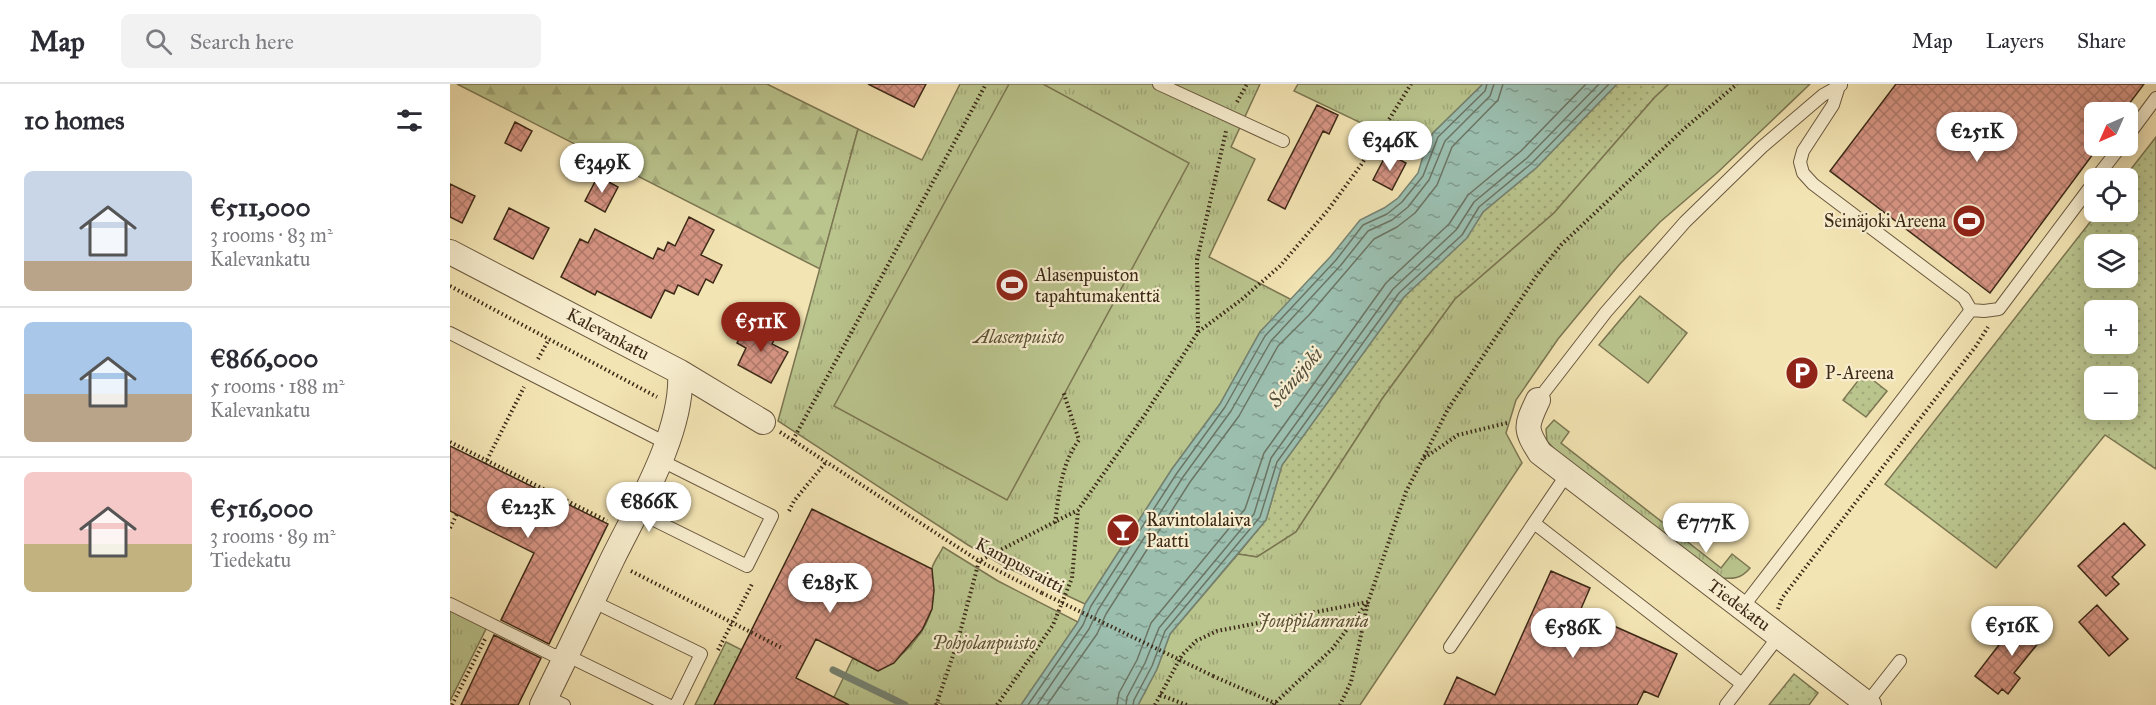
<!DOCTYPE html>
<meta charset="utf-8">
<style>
:root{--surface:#fff;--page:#f2f2f3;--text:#2b2b33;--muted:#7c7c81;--line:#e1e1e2;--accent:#8f2418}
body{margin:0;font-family:"IM FELL Great Primer",serif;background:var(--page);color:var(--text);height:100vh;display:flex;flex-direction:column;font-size:22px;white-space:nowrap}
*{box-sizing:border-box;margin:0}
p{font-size:20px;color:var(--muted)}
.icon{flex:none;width:33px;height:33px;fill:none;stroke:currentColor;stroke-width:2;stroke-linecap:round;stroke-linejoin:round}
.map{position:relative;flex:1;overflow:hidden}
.drawer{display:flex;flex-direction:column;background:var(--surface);width:450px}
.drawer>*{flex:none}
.needle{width:39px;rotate:225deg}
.buttons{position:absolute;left:1634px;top:18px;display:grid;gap:12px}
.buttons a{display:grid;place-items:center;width:54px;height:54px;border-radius:9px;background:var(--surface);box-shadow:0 3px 15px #0003;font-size:30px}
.price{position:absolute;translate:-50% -51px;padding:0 14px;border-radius:21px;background:#fff;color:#222;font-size:20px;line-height:39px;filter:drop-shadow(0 2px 3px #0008)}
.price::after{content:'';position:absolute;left:50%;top:36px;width:18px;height:14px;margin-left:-9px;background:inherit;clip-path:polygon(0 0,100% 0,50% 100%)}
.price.selected{background:var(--accent);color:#fff}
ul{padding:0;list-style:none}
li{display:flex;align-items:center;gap:18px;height:150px;padding:0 24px}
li+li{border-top:2px solid var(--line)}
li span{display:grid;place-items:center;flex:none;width:168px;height:120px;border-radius:9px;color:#555}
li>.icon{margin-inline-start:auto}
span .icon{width:72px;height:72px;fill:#fffc;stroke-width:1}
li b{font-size:26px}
h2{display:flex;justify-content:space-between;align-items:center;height:72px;padding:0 24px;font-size:26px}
header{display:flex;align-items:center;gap:36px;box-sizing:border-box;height:84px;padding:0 30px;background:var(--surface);border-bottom:2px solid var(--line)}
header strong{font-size:28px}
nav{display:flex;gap:33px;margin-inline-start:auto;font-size:21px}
.search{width:420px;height:54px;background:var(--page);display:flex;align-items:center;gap:15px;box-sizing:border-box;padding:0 21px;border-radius:9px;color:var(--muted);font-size:22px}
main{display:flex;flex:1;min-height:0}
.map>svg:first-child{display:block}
.grass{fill:url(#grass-dots);stroke:#7b7652;stroke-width:1.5;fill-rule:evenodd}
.forest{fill:url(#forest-firs);stroke:#7b7652;stroke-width:1.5}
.park{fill:url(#park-tufts);stroke:#7b7652;stroke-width:1.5}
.pitch{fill:#bac48d;stroke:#7b7652;stroke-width:1.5}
.water{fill:url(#water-ripples);stroke:#758272;stroke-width:1.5}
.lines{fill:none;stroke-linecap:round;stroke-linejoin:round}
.shore{stroke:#6c7463;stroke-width:1.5}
.stream{stroke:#758272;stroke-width:7}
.building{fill:url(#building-cross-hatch);stroke:#3c2917;stroke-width:1.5}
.lane-casing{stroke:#6a583e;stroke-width:14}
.street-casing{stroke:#6a583e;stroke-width:26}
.path{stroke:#3c2917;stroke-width:4;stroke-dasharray:1.5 3;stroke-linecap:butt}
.lane{stroke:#f7edce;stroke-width:12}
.street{stroke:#f7edce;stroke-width:24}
.path-bridge{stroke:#3c2917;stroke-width:4;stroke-dasharray:1.5 3;stroke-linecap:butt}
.labels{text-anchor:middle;stroke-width:4.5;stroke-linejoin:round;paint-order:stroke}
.poi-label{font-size:18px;fill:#3c2917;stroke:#f7edce;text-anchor:start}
.street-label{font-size:18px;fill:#3c2917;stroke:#f7edce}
.park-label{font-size:18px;font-style:italic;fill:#5c5034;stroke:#f7edce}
.water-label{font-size:20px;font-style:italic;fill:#544e3d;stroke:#f7edce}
</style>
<header>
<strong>Map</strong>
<div class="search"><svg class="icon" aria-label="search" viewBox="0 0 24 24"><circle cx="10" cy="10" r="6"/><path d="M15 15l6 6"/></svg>Search here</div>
<nav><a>Map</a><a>Layers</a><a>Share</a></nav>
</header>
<main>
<section class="drawer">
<h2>10 homes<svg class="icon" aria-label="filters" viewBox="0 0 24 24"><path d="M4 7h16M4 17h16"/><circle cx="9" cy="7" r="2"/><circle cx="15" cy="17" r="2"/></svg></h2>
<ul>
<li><span style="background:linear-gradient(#c9d6e8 75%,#b9a48a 0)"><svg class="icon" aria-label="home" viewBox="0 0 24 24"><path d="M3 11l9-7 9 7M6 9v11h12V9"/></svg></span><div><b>€511,000</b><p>3 rooms · 83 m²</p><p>Kalevankatu</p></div></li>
<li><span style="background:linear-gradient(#a9c7e8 60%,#b9a48a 0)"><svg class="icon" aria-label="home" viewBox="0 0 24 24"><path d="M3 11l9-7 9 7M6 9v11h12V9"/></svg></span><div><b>€866,000</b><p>5 rooms · 188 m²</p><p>Kalevankatu</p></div></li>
<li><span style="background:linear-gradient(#f6c9c9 60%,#c2b280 0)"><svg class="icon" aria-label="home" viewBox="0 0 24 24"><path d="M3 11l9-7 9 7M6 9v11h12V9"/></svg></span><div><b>€516,000</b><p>3 rooms · 89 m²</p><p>Tiedekatu</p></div></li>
</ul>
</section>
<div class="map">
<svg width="1706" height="621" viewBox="0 0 1706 621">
<defs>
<pattern id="grass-dots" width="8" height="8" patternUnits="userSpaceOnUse" patternTransform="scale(1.5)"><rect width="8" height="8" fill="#bac48d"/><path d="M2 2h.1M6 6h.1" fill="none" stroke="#a1a879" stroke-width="1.8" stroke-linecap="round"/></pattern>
<pattern id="forest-firs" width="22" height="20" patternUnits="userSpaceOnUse" patternTransform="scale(1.5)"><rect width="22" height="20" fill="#bac48d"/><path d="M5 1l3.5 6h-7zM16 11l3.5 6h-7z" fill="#a1a879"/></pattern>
<pattern id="park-tufts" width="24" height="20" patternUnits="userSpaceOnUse" patternTransform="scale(1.5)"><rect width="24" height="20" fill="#bac48d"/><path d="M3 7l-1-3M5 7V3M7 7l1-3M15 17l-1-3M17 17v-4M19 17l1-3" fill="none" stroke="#a1a879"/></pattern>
<pattern id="water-ripples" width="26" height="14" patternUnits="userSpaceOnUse" patternTransform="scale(1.5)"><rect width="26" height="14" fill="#9bbeaf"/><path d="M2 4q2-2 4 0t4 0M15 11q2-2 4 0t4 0" fill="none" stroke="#809a8d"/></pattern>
<pattern id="building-cross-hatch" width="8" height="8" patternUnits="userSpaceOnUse" patternTransform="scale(1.5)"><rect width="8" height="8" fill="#d69483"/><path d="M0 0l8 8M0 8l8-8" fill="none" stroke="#af796a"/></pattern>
</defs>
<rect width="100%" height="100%" fill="#f3e4b3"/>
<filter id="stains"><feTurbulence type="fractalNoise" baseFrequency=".00333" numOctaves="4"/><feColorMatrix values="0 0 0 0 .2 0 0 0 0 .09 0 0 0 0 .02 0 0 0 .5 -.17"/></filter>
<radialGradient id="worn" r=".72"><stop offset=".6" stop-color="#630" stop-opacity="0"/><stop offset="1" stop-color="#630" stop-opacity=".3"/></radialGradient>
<path class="grass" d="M 1167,0 L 1219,0 L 1205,13 L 1104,129 L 1005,215 L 932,315 L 846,448 L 807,473 L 788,470 L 816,436 L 832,381 L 954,213 L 1016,154 L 1033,128 L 1086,84 Z
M 1706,53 L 1706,385 L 1655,351 L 1546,484 L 1435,400 L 1648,128 L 1677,128 L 1677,94 L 1674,94 ZM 1677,160 L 1677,194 L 1644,194 L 1644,160 ZM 1644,226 L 1677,226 L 1677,260 L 1644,260 ZM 1644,292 L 1677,292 L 1677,326 L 1644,326 Z
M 1414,289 L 1437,307 L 1416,333 L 1393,316 Z
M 276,558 L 292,566 L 264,621 L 245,621 Z
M 1344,590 L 1368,609 L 1359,621 L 1319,621 Z"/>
<path class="forest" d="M 7,0 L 317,0 L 408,45 L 370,185 Z"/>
<path class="park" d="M 510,0 L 810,0 L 781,63 L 805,75 L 759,173 L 842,216 L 810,248 L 770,320 L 722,385 L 635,520 L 556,483 L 518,461 L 328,337 L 408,45 L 472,76 Z
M 848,0 L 1033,0 L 983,49 L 974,69 L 844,7 Z
M 1219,0 L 1360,0 L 1267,89 L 1210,138 L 1169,181 L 1108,255 L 1066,316 L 1056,349 L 1072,379 L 910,621 L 688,621 L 707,585 L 720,550 L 788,470 L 807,473 L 846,448 L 932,315 L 1005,215 L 1104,129 L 1205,13 Z
M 1190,212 L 1237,249 L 1198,299 L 1149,261 Z
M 1104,336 L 1119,348 L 1111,359 L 1271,484 L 1282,470 L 1300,484 C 1291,495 1283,495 1270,494 L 1107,368 L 1097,357 L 1096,345 Z
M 493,463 L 548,497 L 628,538 L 571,621 L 493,621 L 487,618 L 485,621 L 375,621 L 384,613 L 403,574 L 428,587 C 452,574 478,549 482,521 C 484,510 481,491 482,484 C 484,477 490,470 493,463 Z
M 0,517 L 40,537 L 0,617 Z"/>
<path class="pitch" d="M 559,0 L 593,0 L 739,79 L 557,416 L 384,322 Z"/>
<path class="water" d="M 1033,0 L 1167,0 L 1086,84 L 1033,128 L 1017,154 L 954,213 L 832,381 L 816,436 L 720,550 L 707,585 L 688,621 L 571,621 L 628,538 L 635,520 L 722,385 L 770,320 L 810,248 L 881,172 L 910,136 L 934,124 L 948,114 L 968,89 L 974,69 L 983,49 Z"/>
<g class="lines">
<path class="shore" d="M 578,621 L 633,541 L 641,522 L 727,389 L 775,323 L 815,252 L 886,176 L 913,141 L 937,130 L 952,118 L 973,92 L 988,53 L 1035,7 L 1037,0
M 587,621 L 639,545 L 648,526 L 733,393 L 781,327 L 821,257 L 891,181 L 918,147 L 942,136 L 958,123 L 979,96 L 995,57 L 1040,12 L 1044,0
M 597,621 L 647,550 L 656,530 L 740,398 L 789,332 L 828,262 L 859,231 L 924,155 L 947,143 L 965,129 L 987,101 L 1002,63 L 1048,16 L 1053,0
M 667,621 L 669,609 L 687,576 L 701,539 L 795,425 L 814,369 L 936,199 L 999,140 L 1018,111 L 1071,67 L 1136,0
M 676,621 L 677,613 L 695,579 L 709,544 L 804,430 L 821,374 L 943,205 L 1006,146 L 1024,118 L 1077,74 L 1149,0
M 683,621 L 684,616 L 702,582 L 715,547 L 810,433 L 827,378 L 949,209 L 1012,151 L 1029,123 L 1082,79 L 1159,0"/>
<path class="stream" d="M 383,586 L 455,621"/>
</g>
<path class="building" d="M 418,0 L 476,0 L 464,23 Z
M 1446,0 L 1694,0 L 1673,28 L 1644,28 L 1644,62 L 1649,62 L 1540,209 L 1380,87 Z
M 867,21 L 888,31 L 879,50 L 873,47 L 835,125 L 818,116 Z
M 65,38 L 82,47 L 71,67 L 55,59 Z
M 937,69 L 956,79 L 942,106 L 923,96 Z
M 148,92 L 168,103 L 155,128 L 135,117 Z
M 0,100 L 25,112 L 12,139 L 0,133 Z
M 59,124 L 99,144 L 83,175 L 44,155 Z
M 239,133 L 264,146 L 251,171 L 272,181 L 263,199 L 256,195 L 248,211 L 228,201 L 224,210 L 215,206 L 201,234 L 147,207 L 145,211 L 111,193 L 130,155 L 138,159 L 145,145 L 203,175 L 208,164 L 214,167 L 218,158 L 225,162 Z
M 299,238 L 326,252 L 322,260 L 338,268 L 321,299 L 288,281 L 296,264 L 287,259 Z
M 0,362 L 158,440 L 99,560 L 51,536 L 84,469 L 0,427 Z
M 362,425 L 482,485 L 484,506 L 482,525 L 472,546 L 444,579 L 428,587 L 366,555 L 346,594 L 399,621 L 264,621 Z
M 1674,439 L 1695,461 L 1662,493 L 1669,500 L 1656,512 L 1628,482 Z
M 1101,487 L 1140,504 L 1130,527 L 1227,570 L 1208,613 L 1194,607 L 1187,621 L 994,621 L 1007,593 L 1045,611 Z
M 1647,521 L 1678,555 L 1659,572 L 1629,538 Z
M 1590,531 L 1602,542 L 1564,589 L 1570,594 L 1558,610 L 1552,605 L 1548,610 L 1525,592 L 1558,549 L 1567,556 Z
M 44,551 L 91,574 L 68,621 L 11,621 Z"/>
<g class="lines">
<g class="lane-casing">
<path id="lane" d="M 709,0 L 833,57
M 1677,53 L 1706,14
M 1646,94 L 1671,62
M 1521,226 L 1534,227 L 1549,225 L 1644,98
M 0,249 L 216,359
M 1088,316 L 1156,228 L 1235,138 L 1312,63 L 1373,11 L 1391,1
M 186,427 L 297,482 L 322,432 L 210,376
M 1084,439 L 1292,600
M 142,517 L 251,570 L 226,621
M 0,520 L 103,571 L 116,571 L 218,621
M 1292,524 L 1521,226 L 1514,214 L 1363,100 L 1353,89 L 1350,78 L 1353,67 L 1383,21 L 1389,2
M 1000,563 L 1117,390
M 97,613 L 114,621
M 1417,619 L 1450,577
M 1276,621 L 1329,552"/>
</g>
<g class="street-casing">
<path id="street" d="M 0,168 L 230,288 L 313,338
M 1088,316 C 1076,342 1074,344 1090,369 L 1419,621
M 92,621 C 116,573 139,524 162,476 C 188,423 234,347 230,288"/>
</g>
<path class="path" d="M 787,18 L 797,0
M 0,202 L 207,313
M 748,248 L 747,176 L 776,47
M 88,275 L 99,255
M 330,348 L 529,477 L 592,509
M 343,356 L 536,0
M 0,358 L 157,437
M 974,374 L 1008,351 L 1057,339
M 35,380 L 74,303
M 339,427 L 344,417 L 376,378
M 605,439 C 609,410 611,380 629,356 L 613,307
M 0,444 L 7,430
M 181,487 L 332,564
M 1328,525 L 1332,514 L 1526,262 L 1538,243
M 268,566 L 303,498
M 763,592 L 829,621
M 710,611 L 737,621
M 2,621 L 35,555
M 486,621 L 507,560 L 529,477 L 628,426 L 694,332 L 748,248 L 791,216 L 830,182 L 878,126 L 911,81 L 961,0
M 547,621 L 603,541 L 622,494 L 628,427
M 705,621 L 732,571 L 746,557 L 767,547 L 918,518 L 901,598 L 890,621
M 823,621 L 882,565 L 918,518 L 956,408 L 998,325 L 1087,191 L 1111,161 L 1235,44 L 1287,0"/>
<use href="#lane" class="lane"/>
<use href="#street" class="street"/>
<path class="path-bridge" d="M 592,509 L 763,592"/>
</g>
<defs>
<g id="stadium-disc" transform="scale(1.725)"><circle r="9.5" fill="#8f2418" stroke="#f7edce"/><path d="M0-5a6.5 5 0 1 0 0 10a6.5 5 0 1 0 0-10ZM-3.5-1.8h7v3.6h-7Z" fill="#fff"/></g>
<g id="parking-disc" transform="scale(1.725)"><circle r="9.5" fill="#8f2418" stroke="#f7edce"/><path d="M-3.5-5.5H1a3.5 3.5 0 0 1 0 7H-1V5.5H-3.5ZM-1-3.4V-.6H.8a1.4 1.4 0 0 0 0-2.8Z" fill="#fff"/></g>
<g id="bar-disc" transform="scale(1.725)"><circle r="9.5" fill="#8f2418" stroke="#f7edce"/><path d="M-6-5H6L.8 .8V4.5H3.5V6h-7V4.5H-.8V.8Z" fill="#fff"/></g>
</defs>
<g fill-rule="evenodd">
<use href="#stadium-disc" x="1519" y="137"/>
<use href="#stadium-disc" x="562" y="201"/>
<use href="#parking-disc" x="1352" y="289"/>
<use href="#bar-disc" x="673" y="446"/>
</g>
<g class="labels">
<g class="poi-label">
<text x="1496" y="143" text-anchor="end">Seinäjoki Areena</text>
<text x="585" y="197">Alasenpuiston<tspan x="585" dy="21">tapahtumakenttä</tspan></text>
<text x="1375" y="295">P-Areena</text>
<text x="696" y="442">Ravintolalaiva<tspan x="696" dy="21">Paatti</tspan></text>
</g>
<g class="street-label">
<text transform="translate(158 250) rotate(28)" y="6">Kalevankatu</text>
<text transform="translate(570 481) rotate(28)" y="6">Kampusraitti</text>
<text transform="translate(1289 521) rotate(37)" y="6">Tiedekatu</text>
</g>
<g class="park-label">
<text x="569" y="259">Alasenpuisto</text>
<text x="863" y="543">Jouppilanranta</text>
<text x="534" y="565">Pohjolanpuisto</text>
</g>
<g class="water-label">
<text transform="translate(845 293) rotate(-49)" y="7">Seinäjoki</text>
</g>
</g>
<rect width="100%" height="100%" filter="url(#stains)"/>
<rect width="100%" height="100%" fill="url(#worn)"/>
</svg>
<div class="buttons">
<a><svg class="needle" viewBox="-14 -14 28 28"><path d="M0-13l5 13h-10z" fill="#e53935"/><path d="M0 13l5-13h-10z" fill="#7c7c81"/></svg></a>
<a><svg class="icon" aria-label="locate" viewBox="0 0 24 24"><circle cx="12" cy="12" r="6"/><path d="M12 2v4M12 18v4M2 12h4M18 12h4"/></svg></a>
<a><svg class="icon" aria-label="layers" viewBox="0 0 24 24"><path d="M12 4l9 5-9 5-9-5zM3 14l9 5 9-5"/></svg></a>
<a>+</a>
<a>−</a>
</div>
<b class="price" style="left:1527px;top:79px">€251K</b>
<b class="price" style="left:940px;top:88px">€346K</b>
<b class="price" style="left:152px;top:110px">€349K</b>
<b class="price selected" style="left:311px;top:269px">€511K</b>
<b class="price" style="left:199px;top:449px">€866K</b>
<b class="price" style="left:78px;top:455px">€223K</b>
<b class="price" style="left:1256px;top:470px">€777K</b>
<b class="price" style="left:380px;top:530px">€285K</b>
<b class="price" style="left:1562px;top:573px">€516K</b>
<b class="price" style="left:1123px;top:575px">€586K</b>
</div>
</main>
